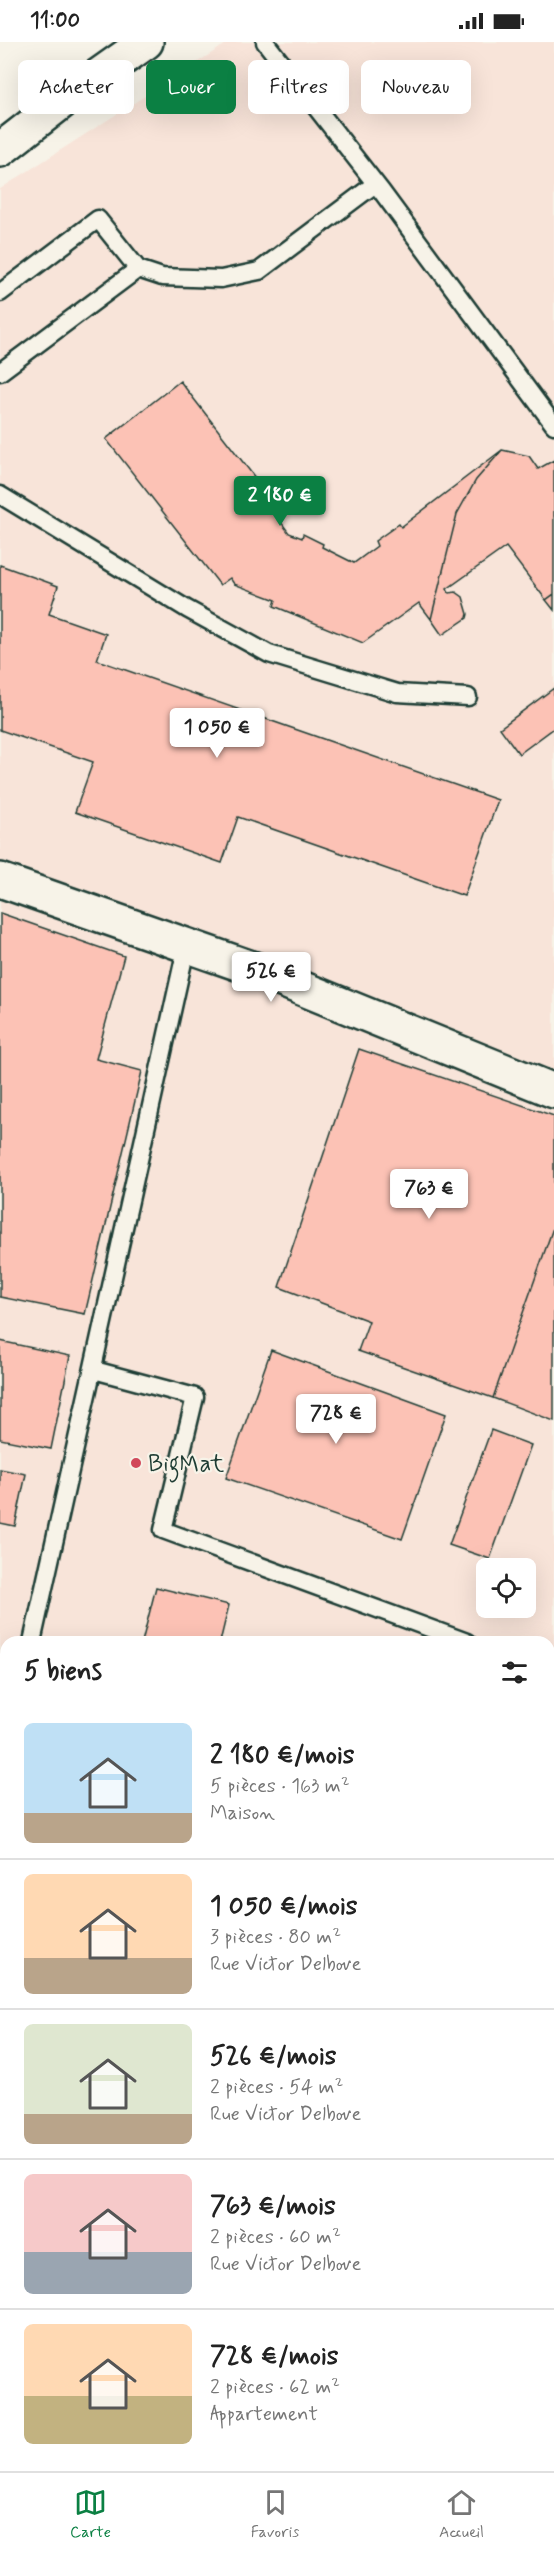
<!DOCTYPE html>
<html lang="fr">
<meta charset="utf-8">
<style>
:root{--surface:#fff;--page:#f6f6f6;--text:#222;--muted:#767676;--line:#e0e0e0;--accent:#0b8043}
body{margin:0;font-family:Mynerve,sans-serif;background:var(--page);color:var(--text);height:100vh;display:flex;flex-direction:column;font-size:22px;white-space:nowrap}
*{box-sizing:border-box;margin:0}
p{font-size:20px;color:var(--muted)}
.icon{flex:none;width:33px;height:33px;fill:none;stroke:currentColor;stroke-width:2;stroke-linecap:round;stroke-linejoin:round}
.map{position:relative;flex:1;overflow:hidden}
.details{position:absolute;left:0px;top:1594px;width:555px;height:836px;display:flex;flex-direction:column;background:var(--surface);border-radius:18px 18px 0 0;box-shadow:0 6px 24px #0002}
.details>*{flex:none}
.banner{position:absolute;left:18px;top:18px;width:519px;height:54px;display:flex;gap:12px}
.tools{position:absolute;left:476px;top:1516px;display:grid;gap:12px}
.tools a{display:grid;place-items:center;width:60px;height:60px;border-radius:9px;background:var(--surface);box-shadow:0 6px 24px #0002;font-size:30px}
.price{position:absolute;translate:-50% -51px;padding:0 14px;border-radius:6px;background:#fff;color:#222;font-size:20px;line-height:39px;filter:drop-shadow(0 2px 3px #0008)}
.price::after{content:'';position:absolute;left:50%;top:36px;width:18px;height:14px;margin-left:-9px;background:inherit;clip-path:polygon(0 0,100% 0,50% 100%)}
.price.selected{background:var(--accent);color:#fff}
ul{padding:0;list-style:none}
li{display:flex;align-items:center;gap:18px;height:150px;padding:0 24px}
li+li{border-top:2px solid var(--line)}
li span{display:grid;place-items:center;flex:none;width:168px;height:120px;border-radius:9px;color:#555}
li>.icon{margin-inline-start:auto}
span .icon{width:72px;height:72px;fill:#fffc;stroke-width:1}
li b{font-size:26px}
h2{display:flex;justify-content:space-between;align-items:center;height:72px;padding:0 24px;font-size:26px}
.chip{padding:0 21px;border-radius:9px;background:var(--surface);box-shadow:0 6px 24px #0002;font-size:21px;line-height:54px}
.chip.selected{background:var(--accent);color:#fff}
.status{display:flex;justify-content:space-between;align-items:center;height:42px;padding:0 30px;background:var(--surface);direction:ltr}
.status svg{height:16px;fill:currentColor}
.tabs{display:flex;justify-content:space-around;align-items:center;height:84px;border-top:2px solid var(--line);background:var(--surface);font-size:16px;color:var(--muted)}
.tabs a{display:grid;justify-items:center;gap:3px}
.tabs .selected{color:var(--accent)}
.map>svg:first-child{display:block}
.built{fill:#f8e4d9;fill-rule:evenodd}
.building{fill:#fcc2b5;stroke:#1f3d34;stroke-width:1.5}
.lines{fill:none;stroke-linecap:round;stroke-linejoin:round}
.service-casing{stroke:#1f3d34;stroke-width:21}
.minor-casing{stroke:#1f3d34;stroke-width:38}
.service{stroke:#f7f3e8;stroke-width:16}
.minor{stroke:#f7f3e8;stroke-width:33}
.poi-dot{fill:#d1495b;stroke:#f7f3e8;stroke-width:2}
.labels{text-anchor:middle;stroke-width:4.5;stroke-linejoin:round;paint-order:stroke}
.poi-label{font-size:24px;fill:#1f3d34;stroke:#f7f3e8;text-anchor:start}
</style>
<div class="status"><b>11:00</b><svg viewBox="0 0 49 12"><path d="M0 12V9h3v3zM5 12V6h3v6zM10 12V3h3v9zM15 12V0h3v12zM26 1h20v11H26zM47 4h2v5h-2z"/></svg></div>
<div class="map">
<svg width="554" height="2429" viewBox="0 0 554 2429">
<rect width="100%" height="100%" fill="#f7f3e8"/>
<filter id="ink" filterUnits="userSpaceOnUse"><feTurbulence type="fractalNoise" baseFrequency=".0167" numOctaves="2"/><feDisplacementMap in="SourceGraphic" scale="12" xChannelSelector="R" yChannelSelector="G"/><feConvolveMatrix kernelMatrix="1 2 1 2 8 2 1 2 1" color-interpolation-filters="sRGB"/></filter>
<g filter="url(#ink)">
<path class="built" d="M 229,0 L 554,0 L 554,2429 L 0,2429 L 0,147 ZM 486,1527 L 525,1527 L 525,1566 L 486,1566 ZM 6,1600 L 549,1600 L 549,2424 L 6,2424 Z"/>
<path class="building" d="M 180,339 L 280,468 L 275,472 L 289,491 L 302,496 L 303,492 L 323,502 L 322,505 L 354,521 L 377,504 L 375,499 L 399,482 L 401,485 L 502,408 L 476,438 L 457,472 L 431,577 L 419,561 L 363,601 L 274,564 L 276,558 L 234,542 L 230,536 L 220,543 L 106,397 Z
M 502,408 L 529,414 L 538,427 L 554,418 L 554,552 L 546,558 L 506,505 L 447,547 L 449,551 L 456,550 L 463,555 L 468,572 L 467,576 L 442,593 L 431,577 L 457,472 L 476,438 Z
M 0,523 L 58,544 L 49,572 L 106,592 L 97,618 L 498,758 L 464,854 L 238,775 L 222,821 L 75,770 L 93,720 L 0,688 Z
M 554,552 L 554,568 L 546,558 Z
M 554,646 L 554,686 L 519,712 L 500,686 Z
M 0,871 L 124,914 L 96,1017 L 142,1029 L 85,1272 L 0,1255 Z
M 359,1007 L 554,1074 L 554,1183 L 493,1356 L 358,1309 L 369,1279 L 279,1245 Z
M 554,1183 L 554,1379 L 493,1356 Z
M 0,1299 L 70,1314 L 51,1407 L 0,1397 Z
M 271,1308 L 446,1372 L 402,1497 L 226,1436 Z
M 491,1388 L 531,1403 L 490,1517 L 449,1503 Z
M 0,1427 L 26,1432 L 15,1484 L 0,1481 Z
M 156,1545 L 229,1563 L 220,1600 L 142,1600 Z
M 549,1790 L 554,1791 L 554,1831 L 549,1830 Z
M 549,1830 L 554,1831 L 554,1848 L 549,1847 Z"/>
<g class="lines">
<g class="service-casing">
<path id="service" d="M 265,0 L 382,150 L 554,383
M 0,251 L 98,177 L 138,227 L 162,235 L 221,237 L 259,229 L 375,142
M 0,330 L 138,227
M 0,453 L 187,567 L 269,612 L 397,651 L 468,655
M 94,1328 L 195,1355 L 163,1488 L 467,1600
M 32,1600 L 187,902"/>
</g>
<g class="minor-casing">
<path id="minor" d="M 0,108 L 64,58 L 146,0
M 0,838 L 257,928 L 554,1049
M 0,2266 L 6,2263"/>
</g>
<use href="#service" class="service"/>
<use href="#minor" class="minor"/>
</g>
</g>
<circle class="poi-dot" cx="136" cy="1421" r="6"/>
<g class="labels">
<g class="poi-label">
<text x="148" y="1429">BigMat</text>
</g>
</g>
</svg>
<div class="tools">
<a><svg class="icon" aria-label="locate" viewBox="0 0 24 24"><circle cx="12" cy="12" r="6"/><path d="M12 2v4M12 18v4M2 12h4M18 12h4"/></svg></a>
</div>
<b class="price selected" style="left:280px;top:485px">2 180 €</b>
<b class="price" style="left:217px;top:717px">1 050 €</b>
<b class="price" style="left:271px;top:961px">526 €</b>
<b class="price" style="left:429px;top:1178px">763 €</b>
<b class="price" style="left:336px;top:1403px">728 €</b>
<div class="banner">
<a class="chip">Acheter</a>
<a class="chip selected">Louer</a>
<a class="chip">Filtres</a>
<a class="chip">Nouveau</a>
</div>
<section class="details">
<h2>5 biens<svg class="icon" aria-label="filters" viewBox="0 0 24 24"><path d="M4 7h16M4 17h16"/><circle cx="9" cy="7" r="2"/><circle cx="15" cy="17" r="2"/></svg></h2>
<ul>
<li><span style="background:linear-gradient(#bfe0f5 75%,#b9a48a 0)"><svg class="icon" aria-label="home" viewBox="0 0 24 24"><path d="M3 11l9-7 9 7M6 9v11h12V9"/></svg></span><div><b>2 180 €/mois</b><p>5 pièces · 163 m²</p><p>Maison</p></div></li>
<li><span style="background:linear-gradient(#ffd9b3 70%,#b9a48a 0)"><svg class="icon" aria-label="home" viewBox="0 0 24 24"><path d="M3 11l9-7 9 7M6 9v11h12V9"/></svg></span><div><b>1 050 €/mois</b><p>3 pièces · 80 m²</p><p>Rue Victor Delbove</p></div></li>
<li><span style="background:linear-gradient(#dfe7d0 75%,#b9a48a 0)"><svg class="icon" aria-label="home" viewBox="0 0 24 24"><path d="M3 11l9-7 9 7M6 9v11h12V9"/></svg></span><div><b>526 €/mois</b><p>2 pièces · 54 m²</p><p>Rue Victor Delbove</p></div></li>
<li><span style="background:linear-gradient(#f6c9c9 65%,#9aa5b1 0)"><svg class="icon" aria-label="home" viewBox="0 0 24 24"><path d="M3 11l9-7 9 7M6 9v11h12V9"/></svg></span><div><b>763 €/mois</b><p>2 pièces · 60 m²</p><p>Rue Victor Delbove</p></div></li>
<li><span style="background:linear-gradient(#ffd9b3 60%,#c2b280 0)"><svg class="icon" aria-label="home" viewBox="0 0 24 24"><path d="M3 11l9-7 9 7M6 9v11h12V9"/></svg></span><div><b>728 €/mois</b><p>2 pièces · 62 m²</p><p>Appartement</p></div></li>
</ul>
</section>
</div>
<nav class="tabs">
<a class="selected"><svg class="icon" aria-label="map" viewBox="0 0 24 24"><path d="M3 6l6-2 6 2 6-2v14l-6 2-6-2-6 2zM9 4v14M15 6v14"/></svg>Carte</a>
<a><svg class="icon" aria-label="saved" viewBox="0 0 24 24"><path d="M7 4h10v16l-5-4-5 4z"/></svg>Favoris</a>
<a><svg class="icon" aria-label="home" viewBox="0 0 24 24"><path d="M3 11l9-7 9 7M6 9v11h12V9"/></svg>Accueil</a>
</nav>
